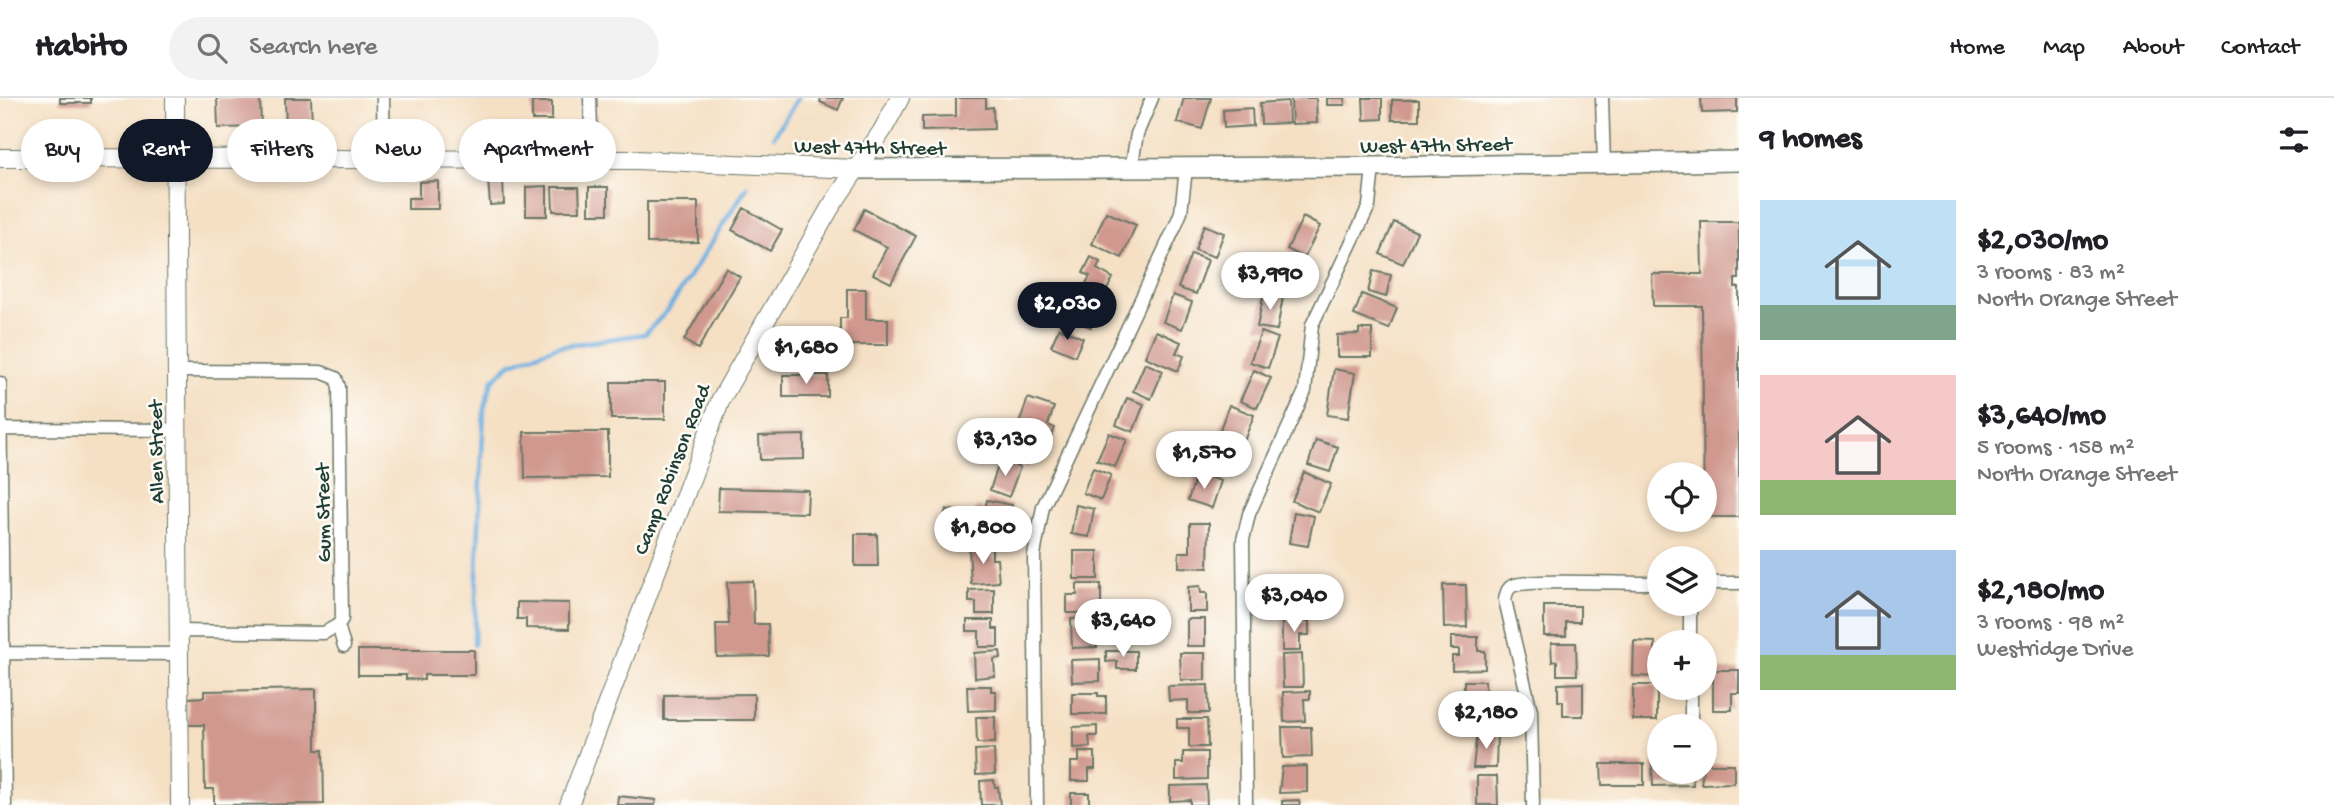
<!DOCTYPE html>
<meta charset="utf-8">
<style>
:root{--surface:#fff;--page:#f2f2f2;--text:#202124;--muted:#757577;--line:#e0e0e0;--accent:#111827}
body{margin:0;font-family:"Gochi Hand",sans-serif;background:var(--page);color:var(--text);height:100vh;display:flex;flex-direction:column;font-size:26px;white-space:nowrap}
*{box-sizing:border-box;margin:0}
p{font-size:23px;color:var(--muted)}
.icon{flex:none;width:38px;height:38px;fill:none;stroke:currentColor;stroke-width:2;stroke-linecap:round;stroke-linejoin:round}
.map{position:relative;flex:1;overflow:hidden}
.sheet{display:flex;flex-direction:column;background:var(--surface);width:595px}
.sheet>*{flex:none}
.guide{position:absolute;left:21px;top:21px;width:665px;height:63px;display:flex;gap:14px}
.fabs{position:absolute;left:1647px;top:364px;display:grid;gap:14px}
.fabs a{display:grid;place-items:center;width:70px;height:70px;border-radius:50%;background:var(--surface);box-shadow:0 4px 10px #0003;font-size:35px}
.price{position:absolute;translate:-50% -60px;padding:0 16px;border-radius:24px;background:#fff;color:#222;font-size:23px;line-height:46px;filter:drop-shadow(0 2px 4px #0008)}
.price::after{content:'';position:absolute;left:50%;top:42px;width:21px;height:16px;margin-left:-10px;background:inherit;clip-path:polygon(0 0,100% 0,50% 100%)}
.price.active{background:var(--accent);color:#fff}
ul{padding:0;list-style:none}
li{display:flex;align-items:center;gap:21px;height:175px;padding:0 21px}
li span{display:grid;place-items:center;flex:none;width:196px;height:140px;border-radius:0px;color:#555}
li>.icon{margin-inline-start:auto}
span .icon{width:84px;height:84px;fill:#fffc;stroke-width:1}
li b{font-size:30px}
h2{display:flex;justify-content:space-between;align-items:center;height:84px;padding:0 21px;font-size:30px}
.chip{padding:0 24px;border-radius:32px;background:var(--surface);box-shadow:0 4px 10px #0003;font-size:24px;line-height:63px}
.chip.active{background:var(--accent);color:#fff}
header{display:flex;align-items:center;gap:42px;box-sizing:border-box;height:98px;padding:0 35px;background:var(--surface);border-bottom:2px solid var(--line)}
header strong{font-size:33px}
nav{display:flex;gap:38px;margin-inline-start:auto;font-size:24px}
.search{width:490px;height:63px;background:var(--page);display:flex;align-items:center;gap:18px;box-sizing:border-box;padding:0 24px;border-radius:38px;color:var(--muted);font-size:26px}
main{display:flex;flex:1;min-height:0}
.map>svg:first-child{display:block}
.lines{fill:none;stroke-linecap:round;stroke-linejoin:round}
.stream{stroke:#6dafe1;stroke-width:4.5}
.building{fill:#d0988e}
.street-casing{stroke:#6a7666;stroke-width:15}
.secondary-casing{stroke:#6a7666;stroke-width:20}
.primary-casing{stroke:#6a7666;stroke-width:22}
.street{stroke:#fff;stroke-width:12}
.secondary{stroke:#fff;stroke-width:18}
.primary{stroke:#fff;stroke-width:19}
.labels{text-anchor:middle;stroke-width:5;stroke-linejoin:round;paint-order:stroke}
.street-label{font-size:21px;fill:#1f3d34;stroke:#fdfcf7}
</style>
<header>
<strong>Habito</strong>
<div class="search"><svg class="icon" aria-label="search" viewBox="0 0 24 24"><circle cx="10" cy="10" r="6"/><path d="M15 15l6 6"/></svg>Search here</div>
<nav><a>Home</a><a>Map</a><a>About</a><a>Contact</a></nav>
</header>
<main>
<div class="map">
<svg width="1739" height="707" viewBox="0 0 1739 707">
<rect width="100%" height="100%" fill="#fdfcf7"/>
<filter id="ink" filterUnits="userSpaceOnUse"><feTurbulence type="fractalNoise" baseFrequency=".0143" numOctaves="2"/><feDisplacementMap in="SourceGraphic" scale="14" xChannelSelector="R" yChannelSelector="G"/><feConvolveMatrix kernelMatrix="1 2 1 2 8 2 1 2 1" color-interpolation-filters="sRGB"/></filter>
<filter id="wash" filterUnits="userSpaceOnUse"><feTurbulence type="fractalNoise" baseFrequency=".00686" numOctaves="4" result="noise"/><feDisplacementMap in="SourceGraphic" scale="28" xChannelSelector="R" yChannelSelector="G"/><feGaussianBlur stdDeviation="1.57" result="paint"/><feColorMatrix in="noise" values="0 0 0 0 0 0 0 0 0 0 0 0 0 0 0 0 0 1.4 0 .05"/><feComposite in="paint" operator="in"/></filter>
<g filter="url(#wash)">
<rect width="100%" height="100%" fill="#f5e0c4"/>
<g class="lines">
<path class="stream" d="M 774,38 L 798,0
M 474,547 L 484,310 L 492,283 L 510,266 L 555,249 L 645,236 L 668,212 L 747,89"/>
</g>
<g id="blocks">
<path class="building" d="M 60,0 L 91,0 L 91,5 L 60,5 Z
M 217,0 L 260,0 L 261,29 L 218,30 Z
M 285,0 L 311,0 L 312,30 L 286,31 Z
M 821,0 L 843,0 L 838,12 L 820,4 Z
M 956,0 L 986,0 L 986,10 L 993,9 L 994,31 L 922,33 L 922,19 L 956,18 Z
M 1184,0 L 1211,0 L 1202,31 L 1177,24 Z
M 1291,0 L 1316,0 L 1317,25 L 1292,26 Z
M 1327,0 L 1345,0 L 1345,7 L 1327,7 Z
M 1363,0 L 1382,0 L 1382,21 L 1364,22 Z
M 1701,0 L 1737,0 L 1737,14 L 1702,15 Z
M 1392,2 L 1419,2 L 1419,22 L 1392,22 Z
M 1288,3 L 1289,25 L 1261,26 L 1260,5 Z
M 532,4 L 552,4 L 552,22 L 532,22 Z
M 1252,10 L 1253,28 L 1224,30 L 1223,12 Z
M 488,81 L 503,81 L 504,106 L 490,107 Z
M 438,83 L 438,111 L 408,111 L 408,100 L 419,100 L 419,84 Z
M 547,88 L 547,118 L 526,118 L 526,89 Z
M 552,89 L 579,89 L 580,113 L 553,113 Z
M 589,89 L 608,89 L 608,116 L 589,116 Z
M 647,104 L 698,104 L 698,144 L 647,145 Z
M 744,110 L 782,132 L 770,153 L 732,132 Z
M 864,111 L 916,138 L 891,185 L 873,176 L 887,149 L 854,132 Z
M 1106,114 L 1136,127 L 1122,160 L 1092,146 Z
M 1303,119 L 1320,128 L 1304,160 L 1287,151 Z
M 1394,124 L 1417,134 L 1403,166 L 1380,156 Z
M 1701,124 L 1739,124 L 1739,181 L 1735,181 L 1735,189 L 1739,189 L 1739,419 L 1704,419 L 1702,208 L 1653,208 L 1652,176 L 1702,176 Z
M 1204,127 L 1224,135 L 1215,159 L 1195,152 Z
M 1191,156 L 1208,162 L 1196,196 L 1178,190 Z
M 1091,159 L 1100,164 L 1097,171 L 1113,180 L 1102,201 L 1083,191 L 1090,178 L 1083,175 Z
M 726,170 L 740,179 L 698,251 L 684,242 Z
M 1373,173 L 1391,177 L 1386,199 L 1368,194 Z
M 847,191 L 866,191 L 866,221 L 888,221 L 888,247 L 840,247 L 840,220 L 847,220 Z
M 1264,195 L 1283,199 L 1277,232 L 1257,229 Z
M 1362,196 L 1397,210 L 1389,231 L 1354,217 Z
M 1173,197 L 1192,204 L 1182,231 L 1163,224 Z
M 1082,198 L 1099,203 L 1091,229 L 1065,221 L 1069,208 L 1078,210 Z
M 1059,230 L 1083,240 L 1075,258 L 1051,248 Z
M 1359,231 L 1372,231 L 1372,259 L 1337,259 L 1337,237 L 1359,236 Z
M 1156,233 L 1181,244 L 1176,255 L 1184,258 L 1178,273 L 1145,259 Z
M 1261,234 L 1278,240 L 1268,270 L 1250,264 Z
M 1145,265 L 1163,273 L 1151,301 L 1133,293 Z
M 1334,271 L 1355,275 L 1348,320 L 1327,317 Z
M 1254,272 L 1271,280 L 1257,310 L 1240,303 Z
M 783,277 L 828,277 L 828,299 L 783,299 Z
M 611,284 L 665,284 L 665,321 L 611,321 Z
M 1028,300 L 1054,309 L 1048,327 L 1055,330 L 1052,337 L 1019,326 Z
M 1127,300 L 1144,306 L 1133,334 L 1116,327 Z
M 1229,307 L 1254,317 L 1244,343 L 1219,334 Z
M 1005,325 L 1037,338 L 1026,366 L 1006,357 L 1008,353 L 995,347 Z
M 524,334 L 608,334 L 608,379 L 525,380 Z
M 1109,335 L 1127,342 L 1115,369 L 1097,362 Z
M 804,337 L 804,361 L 760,362 L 759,338 Z
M 1316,342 L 1338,349 L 1330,374 L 1308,367 Z
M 1223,343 L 1240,349 L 1229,378 L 1202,368 L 1210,348 L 1220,352 Z
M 1000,362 L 1020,369 L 1009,399 L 990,392 Z
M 1093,370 L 1111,377 L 1101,402 L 1083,395 Z
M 1304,374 L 1331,386 L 1319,414 L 1292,403 Z
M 1197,375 L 1221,383 L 1212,410 L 1188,402 Z
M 719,390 L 808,392 L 807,415 L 718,413 Z
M 987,402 L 1012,407 L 1006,434 L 997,432 L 996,438 L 978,435 L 980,427 L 973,426 L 977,409 L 985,411 Z
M 1076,407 L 1094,411 L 1089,439 L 1071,436 Z
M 946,411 L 961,415 L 956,435 L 941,431 Z
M 1294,414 L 1314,418 L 1308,448 L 1289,445 Z
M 1190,425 L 1209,425 L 1208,470 L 1179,469 L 1179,454 L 1190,454 Z
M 855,436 L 877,436 L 878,468 L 855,468 Z
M 992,448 L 992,461 L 997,461 L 999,484 L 971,486 L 969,449 Z
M 1074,453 L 1098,453 L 1098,481 L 1074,481 Z
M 753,483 L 754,526 L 768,526 L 769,558 L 717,559 L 716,526 L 729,526 L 727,484 Z
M 1077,486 L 1101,486 L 1101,515 L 1067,515 L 1067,497 L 1077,497 Z
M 1443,487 L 1466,487 L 1467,529 L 1444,530 Z
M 1200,488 L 1201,495 L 1207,495 L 1207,514 L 1188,514 L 1188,489 Z
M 994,491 L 994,516 L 976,516 L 976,504 L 969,504 L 969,492 Z
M 1281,492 L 1306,492 L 1306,512 L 1296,512 L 1297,521 L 1281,521 Z
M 517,504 L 569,505 L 569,531 L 526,530 L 526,521 L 517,521 Z
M 1544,508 L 1580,508 L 1580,524 L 1566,524 L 1566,538 L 1544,538 Z
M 1097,520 L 1097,527 L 1104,527 L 1104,540 L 1096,540 L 1097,549 L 1072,550 L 1071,521 Z
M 1187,521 L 1205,521 L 1205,548 L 1187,548 Z
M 967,522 L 993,522 L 993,531 L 998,531 L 998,549 L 979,549 L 979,533 L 967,533 Z
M 1282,523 L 1309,523 L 1309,537 L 1300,537 L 1300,553 L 1282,553 Z
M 1451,539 L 1478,539 L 1478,553 L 1485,553 L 1485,571 L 1452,572 L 1452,558 L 1459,558 L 1459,551 L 1451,551 Z
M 1634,543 L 1655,544 L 1655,579 L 1633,578 Z
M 1551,545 L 1576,545 L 1577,577 L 1557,577 L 1557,563 L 1552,564 Z
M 358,552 L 474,552 L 474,577 L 424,577 L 424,582 L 406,581 L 406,577 L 358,577 Z
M 1000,553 L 1001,560 L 994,561 L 995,578 L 975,580 L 974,555 Z
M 1106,553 L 1136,553 L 1136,571 L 1117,571 L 1117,563 L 1106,564 Z
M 1180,555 L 1205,555 L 1205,582 L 1181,582 Z
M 1302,556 L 1303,589 L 1283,589 L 1282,557 Z
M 1100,561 L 1100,583 L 1072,584 L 1071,562 Z
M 1713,572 L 1739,572 L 1739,595 L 1732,595 L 1732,612 L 1713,612 Z
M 1464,583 L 1485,583 L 1486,622 L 1464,622 Z
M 1583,585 L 1583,618 L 1563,618 L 1563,603 L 1558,603 L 1558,586 Z
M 1208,587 L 1209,615 L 1188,615 L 1188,602 L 1169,603 L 1168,588 Z
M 1633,587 L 1657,587 L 1657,622 L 1633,622 Z
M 967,588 L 991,588 L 991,593 L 996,593 L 996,612 L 968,613 Z
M 316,591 L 316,652 L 323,652 L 324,706 L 214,707 L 214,691 L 205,691 L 204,627 L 188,627 L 188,600 L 204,599 L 204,593 Z
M 1310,593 L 1310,601 L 1304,601 L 1305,623 L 1284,624 L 1283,594 Z
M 1072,595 L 1098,595 L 1098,598 L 1106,598 L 1106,616 L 1072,616 Z
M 754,596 L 754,622 L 664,622 L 664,597 Z
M 976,619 L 995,619 L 995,645 L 977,645 Z
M 1177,621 L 1207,621 L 1208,649 L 1189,649 L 1189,630 L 1177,630 Z
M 1097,628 L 1097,638 L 1089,638 L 1090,649 L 1073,650 L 1073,629 Z
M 1282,629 L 1311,629 L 1312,659 L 1283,660 Z
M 1477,634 L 1497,635 L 1496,670 L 1473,670 Z
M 994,651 L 995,676 L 976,677 L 975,652 Z
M 1079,654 L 1095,654 L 1095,671 L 1089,671 L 1089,683 L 1071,683 L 1071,664 L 1079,664 Z
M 1183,654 L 1207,654 L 1207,681 L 1176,682 L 1176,665 L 1183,665 Z
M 1601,666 L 1644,666 L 1644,687 L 1602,687 Z
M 1652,666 L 1659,666 L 1659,674 L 1692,674 L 1693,687 L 1653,688 Z
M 1704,666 L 1734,666 L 1734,685 L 1701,686 Z
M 1307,668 L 1307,694 L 1279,695 L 1282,669 Z
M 1477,678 L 1497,678 L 1498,707 L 1477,707 Z
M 994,682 L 995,689 L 998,689 L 1000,707 L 981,707 L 980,683 Z
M 1206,687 L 1207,707 L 1190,707 L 1190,702 L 1170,703 L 1170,688 Z
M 1071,695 L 1089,695 L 1089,707 L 1071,707 Z
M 618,698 L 656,702 L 655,707 L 617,707 Z
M 1299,702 L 1300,707 L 1282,707 L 1282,703 Z"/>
</g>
</g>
<g filter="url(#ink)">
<use href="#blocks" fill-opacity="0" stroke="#6a7666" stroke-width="2"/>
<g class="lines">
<g class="street-casing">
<path id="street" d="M 383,0 L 384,62
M 590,0 L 592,62
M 1602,0 L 1604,67
M 1131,71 L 1137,36 L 1152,0
M 176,273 L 321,274 L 336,280 L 339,289 L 342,521 L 338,527 L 344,548
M 0,285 L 5,707
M 0,331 L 177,332
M 1704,485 L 1739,485
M 1690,506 L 1690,544
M 178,533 L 324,535 L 338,527
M 0,555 L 179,556
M 1691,590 L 1691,626
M 1037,707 L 1034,457 L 1043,409 L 1175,129 L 1181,114 L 1186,71
M 1246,707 L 1243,442 L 1249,416 L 1305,293 L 1312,227 L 1369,108 L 1373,69
M 1533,707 L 1531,613 L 1505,502 C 1506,496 1507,491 1512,488 C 1529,480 1633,486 1659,485"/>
</g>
<g class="secondary-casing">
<path id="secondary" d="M 175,0 L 180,707
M 0,60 L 636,62 L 856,71
M 569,707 L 721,301 L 830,110 L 882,33 L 900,0"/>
</g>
<g class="primary-casing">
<path id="primary" d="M 856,71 L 1373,69 L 1739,63"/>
</g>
<use href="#street" class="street"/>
<use href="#secondary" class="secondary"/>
<use href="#primary" class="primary"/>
</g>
</g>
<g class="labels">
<g class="street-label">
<text transform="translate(1436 46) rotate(-1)" y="7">West 47th Street</text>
<text transform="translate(870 48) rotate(1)" y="7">West 47th Street</text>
<text transform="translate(155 354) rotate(-91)" y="7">Allen Street</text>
<text transform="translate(671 371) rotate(-69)" y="7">Camp Robinson Road</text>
<text transform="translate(322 415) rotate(-91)" y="7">Gum Street</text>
</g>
</g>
</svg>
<div class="fabs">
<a><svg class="icon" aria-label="locate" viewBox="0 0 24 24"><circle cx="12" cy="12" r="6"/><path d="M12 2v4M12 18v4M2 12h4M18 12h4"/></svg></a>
<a><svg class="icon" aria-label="layers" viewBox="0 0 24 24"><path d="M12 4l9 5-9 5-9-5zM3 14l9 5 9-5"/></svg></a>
<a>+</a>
<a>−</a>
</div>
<b class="price" style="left:1270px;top:214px">$3,990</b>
<b class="price active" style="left:1067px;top:244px">$2,030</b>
<b class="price" style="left:806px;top:288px">$1,680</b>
<b class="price" style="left:1005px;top:380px">$3,130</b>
<b class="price" style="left:1204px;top:393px">$1,570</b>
<b class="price" style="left:983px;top:468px">$1,800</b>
<b class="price" style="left:1294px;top:536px">$3,040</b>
<b class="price" style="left:1123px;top:561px">$3,640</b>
<b class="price" style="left:1486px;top:653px">$2,180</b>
<div class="guide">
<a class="chip">Buy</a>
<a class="chip active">Rent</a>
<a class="chip">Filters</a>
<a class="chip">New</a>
<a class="chip">Apartment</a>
</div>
</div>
<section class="sheet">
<h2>9 homes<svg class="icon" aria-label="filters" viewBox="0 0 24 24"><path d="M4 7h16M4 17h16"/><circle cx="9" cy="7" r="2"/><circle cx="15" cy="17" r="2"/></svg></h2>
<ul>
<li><span style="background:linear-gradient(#bfe0f5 75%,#7fa58c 0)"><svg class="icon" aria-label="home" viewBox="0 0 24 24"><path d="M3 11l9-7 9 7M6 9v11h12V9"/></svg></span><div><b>$2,030/mo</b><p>3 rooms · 83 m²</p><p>North Orange Street</p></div></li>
<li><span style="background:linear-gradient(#f6c9c9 75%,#8fb573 0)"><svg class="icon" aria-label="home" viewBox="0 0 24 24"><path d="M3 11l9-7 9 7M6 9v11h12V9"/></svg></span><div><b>$3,640/mo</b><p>5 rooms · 158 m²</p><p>North Orange Street</p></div></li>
<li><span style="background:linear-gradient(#a9c7e8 75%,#8fb573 0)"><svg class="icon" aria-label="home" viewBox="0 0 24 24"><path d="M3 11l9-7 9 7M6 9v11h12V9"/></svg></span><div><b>$2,180/mo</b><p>3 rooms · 98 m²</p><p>Westridge Drive</p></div></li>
</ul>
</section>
</main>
